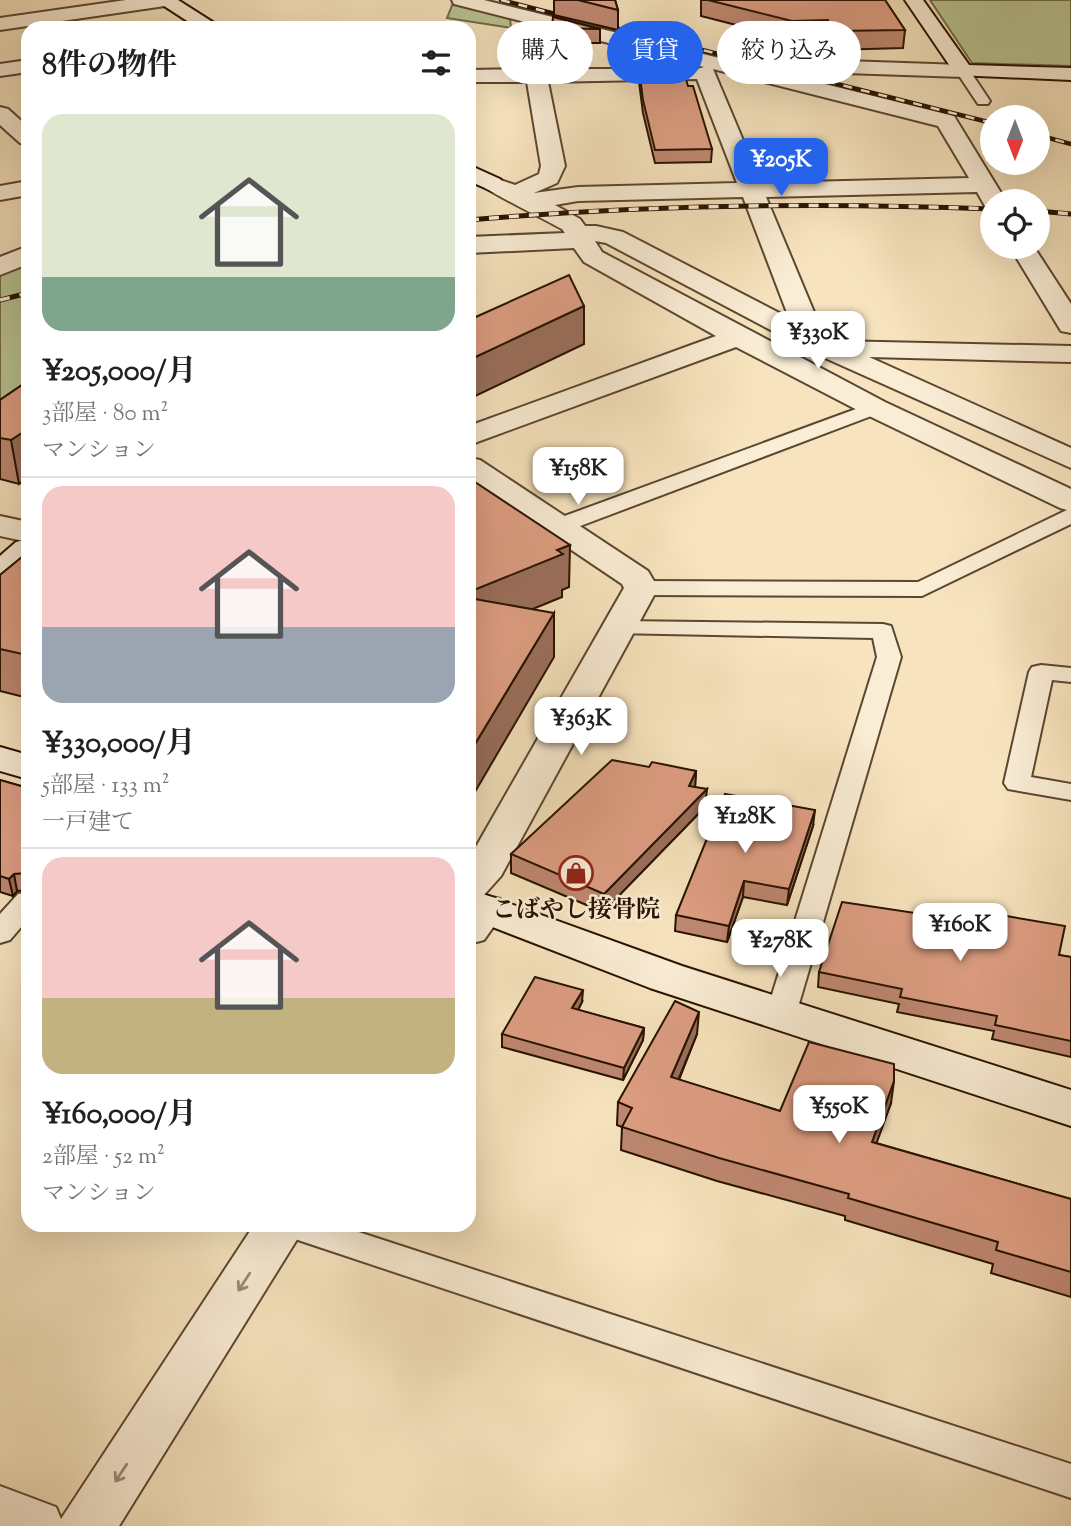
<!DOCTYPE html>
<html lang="ja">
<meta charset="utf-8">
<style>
:root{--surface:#fff;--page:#f2f2f2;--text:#202124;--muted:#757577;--line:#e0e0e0;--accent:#2563eb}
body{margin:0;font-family:"Sorts Mill Goudy","Noto Serif JP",serif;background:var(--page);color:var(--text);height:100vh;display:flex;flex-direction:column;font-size:26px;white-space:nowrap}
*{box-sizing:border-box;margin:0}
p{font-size:23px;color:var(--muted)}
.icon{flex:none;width:38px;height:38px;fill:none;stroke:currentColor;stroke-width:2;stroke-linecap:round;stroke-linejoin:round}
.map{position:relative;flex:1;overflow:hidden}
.drawer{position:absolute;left:21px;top:21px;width:455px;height:1211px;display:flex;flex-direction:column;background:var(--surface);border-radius:21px;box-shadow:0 7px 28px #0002}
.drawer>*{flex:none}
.banner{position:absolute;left:497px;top:21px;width:469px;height:63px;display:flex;gap:14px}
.needle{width:46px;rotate:180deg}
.buttons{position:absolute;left:980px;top:105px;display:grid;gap:14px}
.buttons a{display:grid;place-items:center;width:70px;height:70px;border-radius:50%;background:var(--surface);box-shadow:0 7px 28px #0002;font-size:35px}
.price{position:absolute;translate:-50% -60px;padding:0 16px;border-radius:14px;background:#fff;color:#222;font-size:23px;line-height:46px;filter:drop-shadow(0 2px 4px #0008)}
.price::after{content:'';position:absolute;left:50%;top:42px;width:21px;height:16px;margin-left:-10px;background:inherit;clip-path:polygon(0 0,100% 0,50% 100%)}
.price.selected{background:var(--accent);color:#fff}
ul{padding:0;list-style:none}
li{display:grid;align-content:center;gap:14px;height:371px;padding:0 21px}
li+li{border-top:2px solid var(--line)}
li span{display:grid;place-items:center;height:217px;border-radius:21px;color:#555}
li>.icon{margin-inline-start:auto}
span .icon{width:126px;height:126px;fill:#fffc;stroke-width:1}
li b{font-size:30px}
h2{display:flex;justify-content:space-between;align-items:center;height:84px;padding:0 21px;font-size:30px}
.pill{padding:0 24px;border-radius:32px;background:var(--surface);box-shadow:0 7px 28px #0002;font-size:24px;line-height:63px}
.pill.selected{background:var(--accent);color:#fff}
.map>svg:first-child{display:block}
.green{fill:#bac593;stroke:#706c4a;stroke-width:2}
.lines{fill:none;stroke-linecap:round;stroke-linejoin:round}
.lane-casing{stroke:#5b4630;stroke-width:4}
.street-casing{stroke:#5b4630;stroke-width:4}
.secondary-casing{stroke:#271200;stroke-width:4}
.lane{fill:#faedd5;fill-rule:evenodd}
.street{fill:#faedd5;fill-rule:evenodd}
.secondary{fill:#faedd5;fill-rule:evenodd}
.rail-far1-casing{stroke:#271200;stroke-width:4.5}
.rail-casing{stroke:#271200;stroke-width:5}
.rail-far1{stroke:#faedd5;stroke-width:2.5;stroke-dasharray:9;stroke-linecap:butt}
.rail{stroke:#faedd5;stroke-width:3.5;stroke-dasharray:10;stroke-linecap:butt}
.wall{fill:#bf8871;stroke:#271200;stroke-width:2}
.shaded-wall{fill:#9b6f5c;stroke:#271200;stroke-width:2}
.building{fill:#de9e83;stroke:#271200;stroke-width:2}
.oneway{stroke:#9b8a75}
.labels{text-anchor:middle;stroke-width:5;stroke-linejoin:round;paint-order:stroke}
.poi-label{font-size:24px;font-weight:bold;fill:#271200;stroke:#faedd5}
</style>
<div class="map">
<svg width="1071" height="1526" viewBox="0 0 1071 1526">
<rect width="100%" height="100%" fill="#f7e4be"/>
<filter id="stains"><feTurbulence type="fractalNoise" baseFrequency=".00286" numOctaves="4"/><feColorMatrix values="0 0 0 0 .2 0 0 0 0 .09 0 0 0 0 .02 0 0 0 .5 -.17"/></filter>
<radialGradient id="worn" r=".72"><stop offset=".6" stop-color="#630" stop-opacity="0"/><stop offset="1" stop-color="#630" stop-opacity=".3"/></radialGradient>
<path class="green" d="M 930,0 L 1071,0 L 1071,66 L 972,63 Z
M 453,3 L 510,18 L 511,28 L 447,18 Z
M 28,265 L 28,399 L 0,418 L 0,273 Z"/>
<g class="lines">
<g class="lane-casing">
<path id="lane" d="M 963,67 L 968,68 L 990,101 L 988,104 L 978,104 L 956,71 Z
M 875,402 L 882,404 L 885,408 L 882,412 L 567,531 L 551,531 L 548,526 L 551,521 Z
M 1071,508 L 1071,524 L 922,596 L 641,595 L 633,593 L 629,588 L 633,583 L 641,581 L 918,582 Z
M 621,621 L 883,624 L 891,626 L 901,657 L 796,1014 L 792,1022 L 781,1025 L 770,1022 L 766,1014 L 877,657 L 873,638 L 613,633 L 609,628 L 613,623 Z
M 1041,665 L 1071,668 L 1071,682 L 1052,680 L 1031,777 L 1071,784 L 1071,800 L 1008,789 L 1004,783 L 1029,672 L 1032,667 Z
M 28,892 L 28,919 L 10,940 L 0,943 L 0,914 L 18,894 Z
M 278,1225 L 337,1225 L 1071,1464 L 1071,1498 L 283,1235 Z"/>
</g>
<g class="street-casing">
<path id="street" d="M 126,0 L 174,0 L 165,6 L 0,30 L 0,18 Z
M 452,0 L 484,0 L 954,116 L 1006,201 L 992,201 L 992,208 L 985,206 L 977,192 L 766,197 L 824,336 L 835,341 L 1071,346 L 1071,362 L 869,357 L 1071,448 L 1071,468 L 816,354 L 606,243 L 595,241 L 602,252 L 885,402 L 1071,489 L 1071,511 L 1060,508 L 865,414 L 736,347 L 469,445 L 469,426 L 716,336 L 584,262 L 574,248 L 469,253 L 469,237 L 565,233 L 562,229 C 550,222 483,189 480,184 L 484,179 L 492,177 L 515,185 L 539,174 L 541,166 L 527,82 L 469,82 L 469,70 L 526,69 L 525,22 L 454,4 ZM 545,27 L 704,67 L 697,69 L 546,69 ZM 713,69 L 938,126 L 969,178 L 761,183 ZM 697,79 L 737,183 L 578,187 L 534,193 L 557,183 L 565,166 L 548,82 ZM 743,197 L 789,318 L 623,232 L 596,226 L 585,226 L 580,219 L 555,205 L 578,201 Z
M 787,50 L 845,61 L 963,65 L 970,67 L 973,71 L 970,75 L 963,77 L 845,73 L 780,60 L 777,56 L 780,52 Z
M 28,60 L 28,72 L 0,76 L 0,64 Z
M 0,107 L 8,109 L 28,127 L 28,145 L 20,143 L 0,125 Z
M 28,181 L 28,195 L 0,200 L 0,186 Z
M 28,246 L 28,264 L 0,275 L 0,257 Z
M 1010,247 L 1034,247 L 1071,304 L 1071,333 L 1061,331 Z
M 469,458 L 480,460 L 648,571 L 658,588 L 501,876 L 484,895 L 500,899 L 506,909 L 484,940 L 469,944 L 469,859 L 624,588 L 622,584 L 469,481 Z
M 0,516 L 28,522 L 28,542 L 0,536 Z
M 254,1225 L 306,1225 L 119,1526 L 0,1526 L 0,1486 L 56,1507 L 61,1519 Z"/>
</g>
<g class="secondary-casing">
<path id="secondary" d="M 155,0 L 178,0 L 222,28 L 198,28 Z
M 905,0 L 923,0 L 969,65 L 1071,68 L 1071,80 L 956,75 Z
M 469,165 L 500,179 L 504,184 L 500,189 L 492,191 L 469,181 Z
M 28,539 L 28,567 L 12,581 L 0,584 L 0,556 L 16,542 Z
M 0,747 L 28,755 L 28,779 L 0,771 Z
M 469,889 L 682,966 L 1071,1090 L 1071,1126 L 650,988 L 469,918 Z"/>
</g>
<use href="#lane" class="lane"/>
<use href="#street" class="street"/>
<use href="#secondary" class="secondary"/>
<g class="rail-far1-casing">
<path id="rail-far1" d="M 501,0 L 571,18
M 599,24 L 992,123
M 1038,135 L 1071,144"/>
</g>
<g class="rail-casing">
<path id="rail" d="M 1038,211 L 1071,214
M 469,220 C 643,205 817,202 992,209
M 0,300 L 28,293"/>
</g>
<use href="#rail-far1" class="rail-far1"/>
<use href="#rail" class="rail"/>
</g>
<path class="wall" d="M 554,0 L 615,0 L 618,10 L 618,30 L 554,15 Z
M 701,0 L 885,0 L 905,30 L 903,48 L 832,50 L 826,39 L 791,39 L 701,16 Z
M 553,17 L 600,29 L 600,43 L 552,43 Z
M 639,70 L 688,86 L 712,149 L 711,162 L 655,163 L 643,113 L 639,82 Z
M 28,381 L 28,477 L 19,484 L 0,479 L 0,400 Z
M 28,552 L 28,698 L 0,691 L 0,575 Z
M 649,767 L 696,771 L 695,787 L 705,807 L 603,912 L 511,873 L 511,854 Z
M 0,780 L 28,788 L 28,890 L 17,891 L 13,896 L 0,892 Z
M 813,826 L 787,905 L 743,897 L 727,942 L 675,931 L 676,915 Z
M 1059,955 L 1071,957 L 1071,1057 L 992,1039 L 994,1031 L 897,1012 L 899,1004 L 818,987 L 819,972 Z
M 582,1002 L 578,1010 L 644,1028 L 643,1040 L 623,1080 L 502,1047 L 502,1034 Z
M 697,1034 L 679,1080 L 780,1111 L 891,1103 L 876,1143 L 1071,1199 L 1071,1297 L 991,1273 L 993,1264 L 845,1220 L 845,1216 L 717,1181 L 621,1150 L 622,1127 L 617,1125 L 618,1102 Z"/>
<path class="shaded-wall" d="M 584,306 L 584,344 L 469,399 L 469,360 Z
M 28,429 L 28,477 L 19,484 L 11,440 Z
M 570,545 L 569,587 L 562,590 L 562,597 L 469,635 L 469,592 L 557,550 Z
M 554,613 L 554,657 L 469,802 L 469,754 Z
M 28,649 L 28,689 L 22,654 Z
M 696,771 L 695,789 L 689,786 Z
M 707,789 L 705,807 L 603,912 L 604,894 Z
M 815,810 L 813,826 L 787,905 L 789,889 Z
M 14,874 L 17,891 L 13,896 L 9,879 Z
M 744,881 L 743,897 L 727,942 L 729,926 Z
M 583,990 L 582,1002 L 572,1021 L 572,1008 Z
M 699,1012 L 697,1034 L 670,1100 L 671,1077 Z
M 644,1028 L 643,1040 L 623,1080 L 624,1068 Z
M 894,1081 L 891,1103 L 869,1164 L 872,1142 Z"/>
<path class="building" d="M 578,0 L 615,0 L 618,10 Z
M 708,0 L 885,0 L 905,30 L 834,31 L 828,20 L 792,21 Z
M 553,17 L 600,29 L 552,28 Z
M 683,69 L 688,86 L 693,86 L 712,149 L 655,150 L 643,100 L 639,70 Z
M 569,275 L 584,306 L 469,360 L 469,320 Z
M 28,381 L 28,429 L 11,440 L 0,438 L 0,400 Z
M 469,478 L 570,545 L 557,550 L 563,554 L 469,592 Z
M 28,552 L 28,649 L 22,654 L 0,649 L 0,575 Z
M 469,598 L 554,613 L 469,754 Z
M 612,760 L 649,767 L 652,762 L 696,771 L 689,786 L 707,789 L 604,894 L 511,854 Z
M 0,780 L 28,788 L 28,884 L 26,873 L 14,874 L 9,879 L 0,876 Z
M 725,794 L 815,810 L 789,889 L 744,881 L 729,926 L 676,915 Z
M 842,902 L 961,920 L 963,914 L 976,917 L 977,911 L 1065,926 L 1059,955 L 1071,957 L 1071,1041 L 995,1025 L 997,1016 L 900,997 L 902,989 L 819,972 Z
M 535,977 L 583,990 L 572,1008 L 644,1028 L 624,1068 L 502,1034 Z
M 675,1001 L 699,1012 L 671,1077 L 780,1111 L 809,1042 L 894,1064 L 894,1081 L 872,1142 L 1071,1199 L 1071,1272 L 996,1250 L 998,1242 L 848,1198 L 849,1194 L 719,1158 L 622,1127 L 632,1108 L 618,1102 Z"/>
<defs><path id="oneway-shaft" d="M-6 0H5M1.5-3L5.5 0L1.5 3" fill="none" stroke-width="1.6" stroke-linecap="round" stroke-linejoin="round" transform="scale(1.75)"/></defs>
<g class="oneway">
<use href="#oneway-shaft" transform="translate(244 1282) rotate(123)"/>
<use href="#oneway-shaft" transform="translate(121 1473) rotate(123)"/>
</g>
<defs>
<g id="shop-ring" transform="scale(1.75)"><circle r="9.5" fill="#faedd5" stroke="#8f2418" stroke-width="1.5"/><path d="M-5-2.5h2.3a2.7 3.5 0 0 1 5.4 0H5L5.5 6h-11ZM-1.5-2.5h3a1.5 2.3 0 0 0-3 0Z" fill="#8f2418"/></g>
</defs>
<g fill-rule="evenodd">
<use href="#shop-ring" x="576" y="873"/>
</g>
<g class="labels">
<g class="poi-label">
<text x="576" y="917">こばやし接骨院</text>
</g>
</g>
<rect width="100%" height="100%" filter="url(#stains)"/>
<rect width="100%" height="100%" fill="url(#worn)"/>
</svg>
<div class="buttons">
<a><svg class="needle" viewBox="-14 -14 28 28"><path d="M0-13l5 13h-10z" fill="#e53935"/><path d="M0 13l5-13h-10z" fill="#757577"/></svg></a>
<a><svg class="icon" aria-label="locate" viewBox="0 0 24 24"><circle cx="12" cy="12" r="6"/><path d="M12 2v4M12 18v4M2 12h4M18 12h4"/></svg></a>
</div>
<b class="price selected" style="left:781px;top:198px">¥205K</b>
<b class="price" style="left:818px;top:371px">¥330K</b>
<b class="price" style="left:578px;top:507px">¥158K</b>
<b class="price" style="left:581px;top:757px">¥363K</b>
<b class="price" style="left:745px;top:855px">¥128K</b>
<b class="price" style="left:960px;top:963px">¥160K</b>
<b class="price" style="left:780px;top:979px">¥278K</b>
<b class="price" style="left:839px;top:1145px">¥550K</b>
<div class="banner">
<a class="pill">購入</a>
<a class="pill selected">賃貸</a>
<a class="pill">絞り込み</a>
</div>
<section class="drawer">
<h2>8件の物件<svg class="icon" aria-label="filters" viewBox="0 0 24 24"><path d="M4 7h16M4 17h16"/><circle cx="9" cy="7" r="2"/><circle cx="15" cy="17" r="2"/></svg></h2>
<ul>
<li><span style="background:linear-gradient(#dfe7d0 75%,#7fa58c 0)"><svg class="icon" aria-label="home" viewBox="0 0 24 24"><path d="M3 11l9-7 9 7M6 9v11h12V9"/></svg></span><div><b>¥205,000/月</b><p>3部屋 · 80 m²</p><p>マンション</p></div></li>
<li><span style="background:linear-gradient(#f6c9c9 65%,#9aa5b1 0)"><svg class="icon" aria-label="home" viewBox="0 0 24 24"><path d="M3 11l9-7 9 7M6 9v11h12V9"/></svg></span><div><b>¥330,000/月</b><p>5部屋 · 133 m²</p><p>一戸建て</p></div></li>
<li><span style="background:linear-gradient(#f6c9c9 65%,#c2b280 0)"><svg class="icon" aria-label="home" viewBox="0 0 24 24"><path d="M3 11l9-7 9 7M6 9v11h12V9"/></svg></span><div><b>¥160,000/月</b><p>2部屋 · 52 m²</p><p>マンション</p></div></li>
</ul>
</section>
</div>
